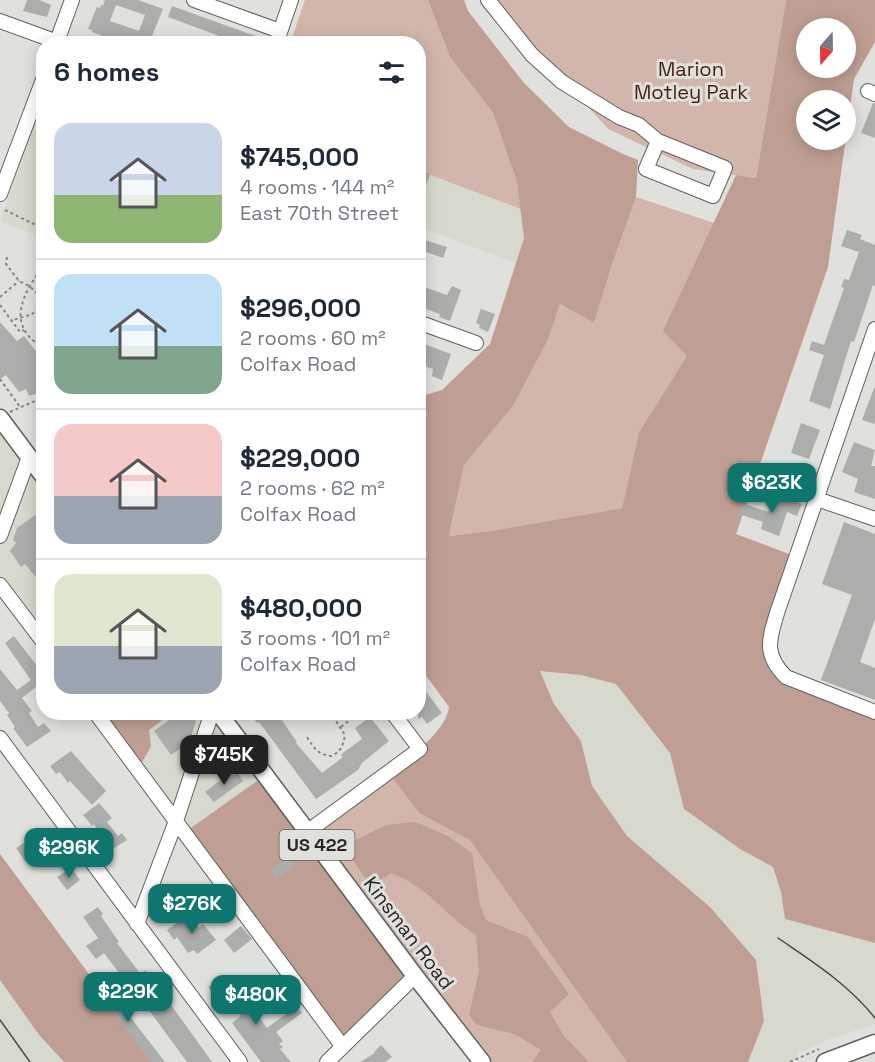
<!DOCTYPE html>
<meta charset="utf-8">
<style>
:root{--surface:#fff;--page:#f2f2f3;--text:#1f2937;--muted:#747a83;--line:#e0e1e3;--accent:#0f766e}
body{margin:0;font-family:"Space Grotesk",sans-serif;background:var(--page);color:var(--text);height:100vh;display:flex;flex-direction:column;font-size:22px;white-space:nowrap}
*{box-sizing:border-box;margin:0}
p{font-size:20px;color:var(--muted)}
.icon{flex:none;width:33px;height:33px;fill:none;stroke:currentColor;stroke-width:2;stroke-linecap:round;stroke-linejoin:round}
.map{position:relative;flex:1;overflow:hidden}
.drawer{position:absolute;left:36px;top:36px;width:390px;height:684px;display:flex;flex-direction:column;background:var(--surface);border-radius:24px;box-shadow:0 3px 15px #0003}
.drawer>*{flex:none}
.needle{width:39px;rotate:200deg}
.tools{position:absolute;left:796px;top:18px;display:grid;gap:12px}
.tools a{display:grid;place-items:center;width:60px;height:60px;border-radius:50%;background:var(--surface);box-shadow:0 3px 15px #0003;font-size:30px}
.price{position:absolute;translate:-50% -51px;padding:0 14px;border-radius:12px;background:var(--accent);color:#fff;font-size:20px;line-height:39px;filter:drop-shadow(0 2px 3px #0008)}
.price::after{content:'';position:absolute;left:50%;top:36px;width:18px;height:14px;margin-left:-9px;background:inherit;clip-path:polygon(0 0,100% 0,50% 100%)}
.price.active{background:#222;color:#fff}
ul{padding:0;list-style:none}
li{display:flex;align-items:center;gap:18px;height:150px;padding:0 18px}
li+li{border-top:2px solid var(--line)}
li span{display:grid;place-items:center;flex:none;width:168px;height:120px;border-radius:18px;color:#555}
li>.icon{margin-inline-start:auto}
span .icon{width:72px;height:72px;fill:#fffc;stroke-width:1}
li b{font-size:26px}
h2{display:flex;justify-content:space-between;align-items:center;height:72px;padding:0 18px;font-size:26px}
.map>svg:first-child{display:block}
.built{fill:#d8d9ce}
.green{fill:#d2b6ab}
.forest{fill:#bf9f93;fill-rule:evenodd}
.building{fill:#acaeac;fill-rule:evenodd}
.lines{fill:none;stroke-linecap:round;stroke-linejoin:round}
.minor-casing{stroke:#60605d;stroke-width:16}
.major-casing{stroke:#60605d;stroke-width:19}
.path{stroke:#858583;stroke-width:2;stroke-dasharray:3 3;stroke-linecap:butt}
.minor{stroke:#fff;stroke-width:14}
.major{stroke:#fff;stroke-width:16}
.tram{stroke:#484847;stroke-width:1.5}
.labels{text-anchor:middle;stroke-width:6;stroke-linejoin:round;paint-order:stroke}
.shield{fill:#e0e0dd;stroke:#5e5e5d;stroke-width:1.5}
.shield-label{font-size:18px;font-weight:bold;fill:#272726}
.park-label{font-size:20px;fill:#4a1f0d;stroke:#e0e0dd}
.street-label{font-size:20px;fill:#272726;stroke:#e0e0dd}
</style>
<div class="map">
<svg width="875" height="1062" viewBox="0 0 875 1062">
<rect width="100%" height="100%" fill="#e0e0dd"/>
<path class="built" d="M 43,100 L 44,238 L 43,238 L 0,221 Z
M 418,171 L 521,209 L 524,238 L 516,263 L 419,227 Z
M 0,418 L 43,477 L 43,643 L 0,585 Z
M 540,670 L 581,675 L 616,684 L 670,753 L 684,809 L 740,849 L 773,867 L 781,892 L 785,919 L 875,943 L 875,1024 L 830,1039 L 798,1053 L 799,1058 L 790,1062 L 748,1062 L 764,1021 L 756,960 L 710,907 L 627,836 L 592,786 L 581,741 L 554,704 Z
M 163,713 L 218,713 L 265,775 L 184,833 L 119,745 Z
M 0,955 L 40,1036 L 63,1062 L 0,1062 Z"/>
<path class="green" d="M 305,0 L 428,0 L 450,57 L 493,113 L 517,182 L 521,209 L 419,171 L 418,44 L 290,44 Z
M 492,0 L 786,0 L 756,178 L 693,169 L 608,129 Z
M 636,197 L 714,223 L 664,331 L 688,355 L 639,432 L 622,508 L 491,531 L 449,536 L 464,465 L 513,406 L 548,340 L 560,304 L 594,323 L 612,265 Z
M 388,772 L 419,813 L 470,839 L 627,1062 L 482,1062 L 307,832 Z"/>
<path class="forest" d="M 428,0 L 464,0 L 468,11 L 524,83 L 569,127 L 623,154 L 638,160 L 636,197 L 612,265 L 594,323 L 560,304 L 548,340 L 513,406 L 464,465 L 449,536 L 491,531 L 622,508 L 639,432 L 687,356 L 663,331 L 736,175 L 756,178 L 786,0 L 875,0 L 875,42 L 854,79 L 828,267 L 736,534 L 797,557 L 778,610 L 775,666 L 875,712 L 875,943 L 785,919 L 781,892 L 773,867 L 740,849 L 684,809 L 670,753 L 616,684 L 581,675 L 540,671 L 554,704 L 581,741 L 592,786 L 627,836 L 710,907 L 756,960 L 764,1021 L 748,1062 L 627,1062 L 470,840 L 419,813 L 388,772 C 409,757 445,734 449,707 L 419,666 L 419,397 L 442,390 L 490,344 L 524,238 L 517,182 L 493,113 L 450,57 ZM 807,28 L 846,28 L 846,68 L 807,68 ZM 807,100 L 846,100 L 846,140 L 807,140 Z
M 100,713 L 172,713 L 149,730 L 151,746 L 141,764 Z
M 265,775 L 415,976 L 343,1047 L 184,833 Z
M 416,822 L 448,836 L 472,853 L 480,905 L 486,920 L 528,937 L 569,994 L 550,1012 L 564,1036 L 589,1062 L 532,1062 L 541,1050 L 514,1034 L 477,1025 L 469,1015 L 479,971 L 476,935 C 444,914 428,887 391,873 L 371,886 L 343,846 L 386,825 Z
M 0,854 L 154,1062 L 64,1062 L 40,1036 L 0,980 Z"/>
<path class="building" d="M 27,0 L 39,0 L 51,5 L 47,17 L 23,11 Z
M 105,0 L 138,0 L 163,9 L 152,36 L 170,44 L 124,44 L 92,32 L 92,30 L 88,29 L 92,19 L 97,7 L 100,8 L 101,5 L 103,6 ZM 116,5 L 145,15 L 139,31 L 110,21 Z
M 172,6 L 258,37 L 256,44 L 241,44 L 168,17 Z
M 873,103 L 875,103 L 875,138 L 861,133 Z
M 418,170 L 430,174 L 420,203 L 418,203 Z
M 847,230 L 862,235 L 860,239 L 875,245 L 875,286 L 873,285 L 854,342 L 851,341 L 830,409 L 809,401 L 824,355 L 809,350 L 812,341 L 824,345 L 844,288 L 841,287 L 844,279 L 849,280 L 859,252 L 841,246 Z
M 418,238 L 447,247 L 443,258 L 418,249 Z
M 418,285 L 447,295 L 452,286 L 461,290 L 450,321 L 439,317 L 440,314 L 418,306 Z
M 481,309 L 495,314 L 488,332 L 479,328 L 480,325 L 476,323 Z
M 0,322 L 17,341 L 24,336 L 38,354 L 44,353 L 44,391 L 29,396 L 26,389 L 19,392 L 6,375 L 0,379 Z
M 424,344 L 451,354 L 442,380 L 432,376 L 433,369 L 418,364 L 418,347 L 422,348 Z
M 874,388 L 875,388 L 875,424 L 862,420 Z
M 801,423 L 820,430 L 809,459 L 791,453 Z
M 854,442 L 875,450 L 871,466 L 875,466 L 875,499 L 854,492 L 858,479 L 842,472 Z
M 774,494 L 802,504 L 797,516 L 787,512 L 779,536 L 761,529 L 763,522 L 739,514 L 742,503 L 768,512 Z
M 44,509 L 44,587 L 25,564 L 21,567 L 10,551 L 16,543 L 13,540 L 17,528 Z
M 844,522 L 875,534 L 875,619 L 860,662 L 875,668 L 875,700 L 821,680 L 852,595 L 822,584 Z
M 14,636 L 44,675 L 44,695 L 37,686 L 22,698 L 32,711 L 29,713 L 38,727 L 44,723 L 51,731 L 27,747 L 13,728 L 15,727 L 7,715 L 9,713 L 0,701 L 0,669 L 17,690 L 31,680 L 5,643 Z
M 418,681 L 442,713 L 427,724 L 422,717 L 418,719 Z
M 180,712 L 190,712 L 196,721 L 189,743 L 171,755 L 154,731 Z
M 249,712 L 276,712 L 297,742 L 296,743 L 322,773 L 343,757 L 341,755 L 344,752 L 362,739 L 355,728 L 370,717 L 389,741 L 362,763 L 358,770 L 316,799 L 259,722 L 257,723 Z
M 71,751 L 106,791 L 92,805 L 70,781 L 68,783 L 60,772 L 56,774 L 50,766 Z
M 235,769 L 243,781 L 214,802 L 205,792 Z
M 99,803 L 112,818 L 107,822 L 118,836 L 122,833 L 127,840 L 106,853 L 103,848 L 106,846 L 101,840 L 103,839 L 94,824 L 92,826 L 83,815 Z
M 44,830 L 53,843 L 25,861 L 16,848 Z
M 290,857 L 295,865 L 276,879 L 270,870 Z
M 71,868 L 80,880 L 67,890 L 57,877 Z
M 98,907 L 103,914 L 101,916 L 119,942 L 117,943 L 139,972 L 141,973 L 146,970 L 212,1062 L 187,1062 L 121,972 L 119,973 L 104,953 L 96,959 L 86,946 L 98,938 L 83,917 Z
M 189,915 L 199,928 L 203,924 L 216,940 L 197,954 L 194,950 L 188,953 L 177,937 L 174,940 L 167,930 Z
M 241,926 L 252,939 L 234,953 L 224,940 Z
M 223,978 L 238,1001 L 245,995 L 253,1005 L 251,1007 L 267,1028 L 297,1006 L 302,1013 L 276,1032 L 283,1041 L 279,1044 L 283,1047 L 280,1049 L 291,1062 L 261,1062 L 232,1023 L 241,1016 L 224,995 L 217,1000 L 208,987 Z
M 100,982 L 111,994 L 113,992 L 122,1003 L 121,1005 L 165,1062 L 151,1062 L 93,987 Z
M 381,1045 L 392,1057 L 385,1062 L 360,1062 L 375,1053 L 374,1052 Z"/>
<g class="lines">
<g class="minor-casing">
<path id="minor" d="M 194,0 L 280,31
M 488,0 L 532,55 L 562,82 L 619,117 L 639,125 L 658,141 L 725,168 L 713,196 L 646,169 L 658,141
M 0,21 L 63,44
M 56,44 L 72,0
M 276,44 L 291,0
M 868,91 L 875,94
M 0,194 L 44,77
M 418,322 L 476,343
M 875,329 L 778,610 C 769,639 763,654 786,677 L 875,712
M 817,499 L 875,519
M 0,536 L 29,457
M 0,585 L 44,643
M 95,712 L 343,1047
M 0,738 L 240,1062
M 307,832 L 420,749 L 392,712
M 137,924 L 176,821 L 212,712
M 327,1062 L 415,976"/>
</g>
<g class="major-casing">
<path id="major" d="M 0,418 L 44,477
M 218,712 L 415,976 L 482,1062
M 825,1062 L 875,1043"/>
</g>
<path class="path" d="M 5,210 L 44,229
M 7,257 L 6,264 L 19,281 L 29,286 L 39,295 C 41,319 27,313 12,321
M 37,275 C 18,302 10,329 44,348
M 0,297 L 19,281
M 0,305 L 20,332 L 24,330
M 38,345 L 44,338
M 0,379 L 20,407
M 10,412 L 44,397
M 341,727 L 360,712
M 307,737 C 314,748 318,755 332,756 C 341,751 343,746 345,735 L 334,718
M 790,1062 L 819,1049"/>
<use href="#minor" class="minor"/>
<use href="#major" class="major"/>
<path class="tram" d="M 778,938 C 813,962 848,984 875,1018
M 0,1020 L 30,1062"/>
</g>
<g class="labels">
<rect class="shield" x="279.5" y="830" width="75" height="30" rx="4.5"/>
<g class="shield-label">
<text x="317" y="851">US 422</text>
</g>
<g class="park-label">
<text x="691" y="76">Marion<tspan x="691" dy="23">Motley Park</tspan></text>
</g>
<g class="street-label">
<text transform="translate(409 933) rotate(53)" y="7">Kinsman Road</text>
</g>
</g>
</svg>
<div class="tools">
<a><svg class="needle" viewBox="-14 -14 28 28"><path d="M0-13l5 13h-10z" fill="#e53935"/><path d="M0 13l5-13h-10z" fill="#747a83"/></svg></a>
<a><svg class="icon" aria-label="layers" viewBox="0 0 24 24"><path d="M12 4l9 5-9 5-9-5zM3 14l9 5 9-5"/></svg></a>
</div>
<b class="price" style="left:772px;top:514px">$623K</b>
<b class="price active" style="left:224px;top:786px">$745K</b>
<b class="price" style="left:69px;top:879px">$296K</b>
<b class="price" style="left:192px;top:935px">$276K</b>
<b class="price" style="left:128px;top:1023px">$229K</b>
<b class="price" style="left:256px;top:1026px">$480K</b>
<section class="drawer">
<h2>6 homes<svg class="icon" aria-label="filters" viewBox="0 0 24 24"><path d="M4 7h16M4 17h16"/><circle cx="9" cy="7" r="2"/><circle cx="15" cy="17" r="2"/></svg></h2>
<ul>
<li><span style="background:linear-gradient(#c9d6e8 60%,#8fb573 0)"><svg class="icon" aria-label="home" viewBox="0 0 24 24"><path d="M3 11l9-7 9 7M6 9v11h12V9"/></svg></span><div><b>$745,000</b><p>4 rooms · 144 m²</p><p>East 70th Street</p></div></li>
<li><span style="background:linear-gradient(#bfe0f5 60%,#7fa58c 0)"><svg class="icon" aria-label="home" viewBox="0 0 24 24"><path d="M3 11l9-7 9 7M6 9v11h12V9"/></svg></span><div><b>$296,000</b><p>2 rooms · 60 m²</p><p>Colfax Road</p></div></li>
<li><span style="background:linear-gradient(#f6c9c9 60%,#9aa5b1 0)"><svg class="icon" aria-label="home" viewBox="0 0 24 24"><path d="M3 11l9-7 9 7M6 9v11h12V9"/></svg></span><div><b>$229,000</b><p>2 rooms · 62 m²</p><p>Colfax Road</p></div></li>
<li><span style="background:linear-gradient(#dfe7d0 60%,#9aa5b1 0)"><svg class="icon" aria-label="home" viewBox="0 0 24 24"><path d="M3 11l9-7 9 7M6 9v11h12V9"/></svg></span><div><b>$480,000</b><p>3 rooms · 101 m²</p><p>Colfax Road</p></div></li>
</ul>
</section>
</div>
